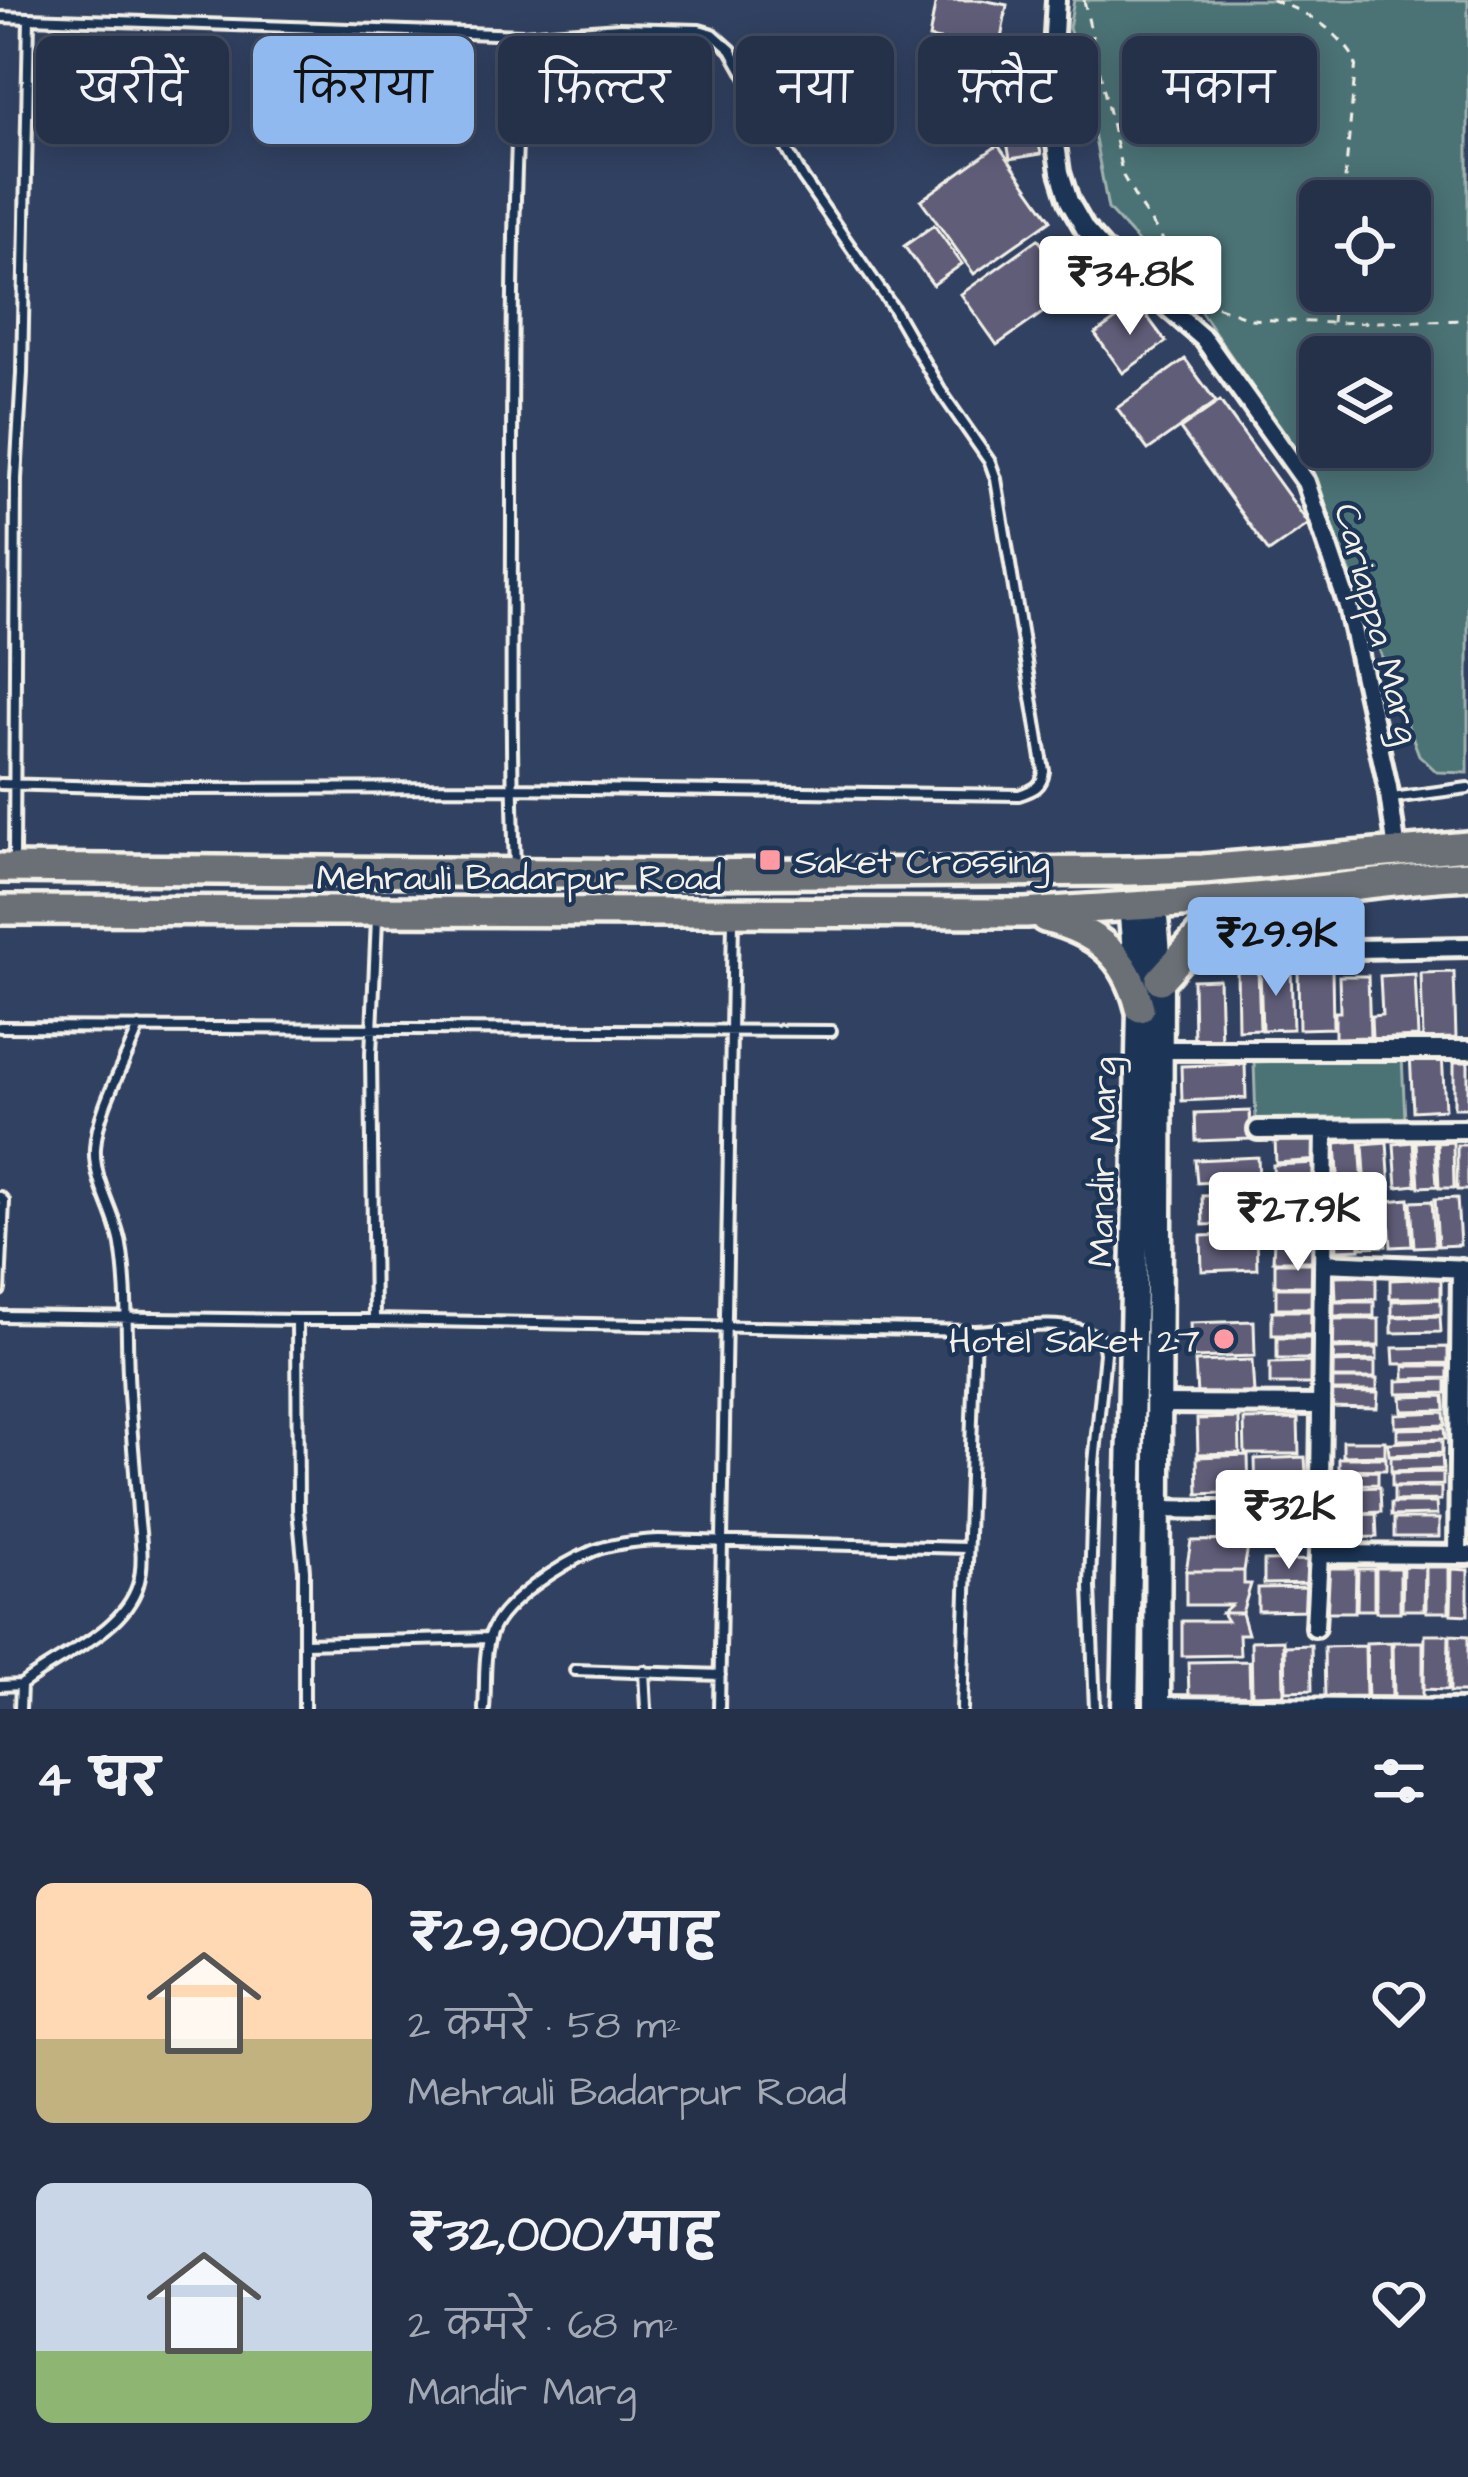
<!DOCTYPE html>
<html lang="hi">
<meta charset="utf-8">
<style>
:root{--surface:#253149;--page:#313d53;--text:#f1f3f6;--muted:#a3a9b4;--line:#424c61;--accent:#90b9f0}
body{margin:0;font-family:"Architects Daughter","Playpen Sans Deva",sans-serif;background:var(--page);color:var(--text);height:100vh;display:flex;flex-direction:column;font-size:45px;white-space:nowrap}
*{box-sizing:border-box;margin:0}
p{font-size:39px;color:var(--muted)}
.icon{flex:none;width:66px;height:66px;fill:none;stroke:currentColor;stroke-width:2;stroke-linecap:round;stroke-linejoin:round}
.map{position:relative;height:1709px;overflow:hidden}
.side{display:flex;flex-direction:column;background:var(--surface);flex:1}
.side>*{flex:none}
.hud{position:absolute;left:36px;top:36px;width:1398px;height:108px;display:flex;gap:24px}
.tools{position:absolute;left:1299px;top:180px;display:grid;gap:24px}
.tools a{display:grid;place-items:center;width:132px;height:132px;border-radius:18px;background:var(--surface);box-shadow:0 6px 30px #0003,0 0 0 3px var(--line);font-size:60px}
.price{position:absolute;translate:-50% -102px;padding:0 27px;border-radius:12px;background:#fff;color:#222;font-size:39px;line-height:78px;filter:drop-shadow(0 3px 6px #0008)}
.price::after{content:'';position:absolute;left:50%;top:72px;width:36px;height:27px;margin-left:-18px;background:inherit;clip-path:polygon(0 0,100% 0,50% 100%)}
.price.on{background:var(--accent);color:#111}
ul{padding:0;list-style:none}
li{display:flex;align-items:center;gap:36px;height:300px;padding:0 36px}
li span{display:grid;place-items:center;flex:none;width:336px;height:240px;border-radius:18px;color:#555}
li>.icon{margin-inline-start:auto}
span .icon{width:144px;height:144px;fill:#fffc;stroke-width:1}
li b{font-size:51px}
h2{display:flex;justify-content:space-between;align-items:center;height:144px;padding:0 36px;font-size:51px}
.chip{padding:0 42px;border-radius:18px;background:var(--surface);box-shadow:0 6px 30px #0003,0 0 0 3px var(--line);font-size:42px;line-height:108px}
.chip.on{background:var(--accent);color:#111}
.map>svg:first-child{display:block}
.green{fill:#4b7275;stroke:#a0b2ae;stroke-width:3;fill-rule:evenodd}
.building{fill:#615d79;stroke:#f4f1e8;stroke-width:3}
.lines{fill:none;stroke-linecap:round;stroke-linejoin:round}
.service-casing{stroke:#f4f1e8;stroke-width:16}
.minor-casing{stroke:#f4f1e8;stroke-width:26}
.secondary-casing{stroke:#f4f1e8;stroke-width:33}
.primary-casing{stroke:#f4f1e8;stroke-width:36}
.path{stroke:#f4f1e8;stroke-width:3;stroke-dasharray:9 9;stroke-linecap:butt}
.service{stroke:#1d3557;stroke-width:8}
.minor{stroke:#1d3557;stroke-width:16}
.secondary{stroke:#1d3557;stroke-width:24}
.primary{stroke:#6b7074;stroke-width:27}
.poi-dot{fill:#ff9aa2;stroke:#1d3557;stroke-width:4.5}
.labels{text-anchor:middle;stroke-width:9;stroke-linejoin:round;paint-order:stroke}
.street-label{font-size:36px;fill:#f4f1e8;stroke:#1d3557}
.poi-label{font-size:36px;fill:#f4f1e8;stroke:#1d3557;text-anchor:start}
</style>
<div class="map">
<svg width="1468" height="1709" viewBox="0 0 1468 1709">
<rect width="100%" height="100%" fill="#314161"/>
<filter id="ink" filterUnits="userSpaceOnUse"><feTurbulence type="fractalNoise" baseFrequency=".00833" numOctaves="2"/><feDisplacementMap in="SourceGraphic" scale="24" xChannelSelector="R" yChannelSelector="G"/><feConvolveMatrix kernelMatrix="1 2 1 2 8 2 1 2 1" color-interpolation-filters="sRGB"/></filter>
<g filter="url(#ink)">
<path class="green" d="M 1074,0 L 1468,0 L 1468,773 L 1437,772 L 1419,755 L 1314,477 L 1197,306 L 1108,209 L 1084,79 L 1069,28 ZM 1320,201 L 1410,201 L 1410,291 L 1320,291 ZM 1320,357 L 1410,357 L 1410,447 L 1320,447 Z
M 1402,1057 L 1405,1120 L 1256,1122 L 1254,1062 Z"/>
<path class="building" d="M 936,0 L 982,0 L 1007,5 L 999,51 L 929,38 Z
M 1031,60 L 1034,99 L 1009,101 L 1006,63 Z
M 1034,118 L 1041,154 L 1010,159 L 1004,124 Z
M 998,145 L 1051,220 L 974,274 L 921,200 Z
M 934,225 L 962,264 L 933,285 L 904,246 Z
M 1038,239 L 1075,290 L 997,345 L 961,294 Z
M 1138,304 L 1166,342 L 1123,373 L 1095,334 Z
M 1185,359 L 1216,402 L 1148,450 L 1117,408 Z
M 1220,401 L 1309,524 L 1269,552 L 1180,429 Z
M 1237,967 L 1258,967 L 1260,1029 L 1238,1030 Z
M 1291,968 L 1293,1029 L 1262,1030 L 1260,969 Z
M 1332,968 L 1333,1028 L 1299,1029 L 1298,969 Z
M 1454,972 L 1456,1038 L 1423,1039 L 1421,973 Z
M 1415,974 L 1418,1037 L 1372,1039 L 1371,1016 L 1382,1015 L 1380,976 Z
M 1339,976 L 1368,976 L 1370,1037 L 1335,1038 L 1335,1012 L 1340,1012 Z
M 1219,979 L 1221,1045 L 1194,1046 L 1193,980 Z
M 1442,1053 L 1445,1109 L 1413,1111 L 1410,1054 Z
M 1454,1062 L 1468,1062 L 1468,1108 L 1454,1108 Z
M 1245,1064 L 1246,1098 L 1182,1101 L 1181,1066 Z
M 1250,1111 L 1251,1139 L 1196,1141 L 1195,1113 Z
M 1319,1137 L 1320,1160 L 1276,1163 L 1275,1140 Z
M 1360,1141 L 1363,1186 L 1339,1188 L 1336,1143 Z
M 1434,1141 L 1437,1186 L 1419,1187 L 1416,1142 Z
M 1387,1142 L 1390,1189 L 1366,1190 L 1363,1144 Z
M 1413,1142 L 1416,1185 L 1397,1187 L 1394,1144 Z
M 1453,1142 L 1454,1188 L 1439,1188 L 1437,1143 Z
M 1457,1145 L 1468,1145 L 1468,1190 L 1457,1190 Z
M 1258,1157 L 1259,1180 L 1197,1183 L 1195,1160 Z
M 1319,1163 L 1320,1182 L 1274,1183 L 1273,1165 Z
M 1275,1184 L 1321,1184 L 1321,1212 L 1275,1212 Z
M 1255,1194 L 1256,1223 L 1203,1225 L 1202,1196 Z
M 1383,1197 L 1386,1246 L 1362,1247 L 1360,1198 Z
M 1357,1198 L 1360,1249 L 1337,1250 L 1334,1199 Z
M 1457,1198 L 1460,1245 L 1438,1246 L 1435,1199 Z
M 1409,1199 L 1412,1246 L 1391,1247 L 1388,1201 Z
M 1432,1201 L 1435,1246 L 1414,1247 L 1411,1202 Z
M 1274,1215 L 1322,1215 L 1322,1236 L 1274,1236 Z
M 1256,1234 L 1257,1269 L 1202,1271 L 1201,1236 Z
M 1274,1240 L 1321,1240 L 1321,1261 L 1273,1261 Z
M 1275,1263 L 1320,1263 L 1320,1286 L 1275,1286 Z
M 1376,1275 L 1376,1299 L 1336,1300 L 1335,1276 Z
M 1441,1278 L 1441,1298 L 1390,1298 L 1390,1280 Z
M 1276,1288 L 1320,1288 L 1320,1308 L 1276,1308 Z
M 1441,1299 L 1441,1314 L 1392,1316 L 1392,1301 Z
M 1329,1302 L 1374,1302 L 1374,1316 L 1329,1316 Z
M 1272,1311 L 1319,1311 L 1319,1335 L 1272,1335 Z
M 1440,1316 L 1441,1332 L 1392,1333 L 1392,1317 Z
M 1329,1319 L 1379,1319 L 1379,1346 L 1329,1346 Z
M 1254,1321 L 1255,1356 L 1192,1358 L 1190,1323 Z
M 1277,1338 L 1318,1338 L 1318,1359 L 1277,1359 Z
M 1448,1347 L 1448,1363 L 1394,1364 L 1393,1348 Z
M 1377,1348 L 1377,1360 L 1330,1361 L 1329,1349 Z
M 1252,1360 L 1254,1393 L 1197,1395 L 1195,1362 Z
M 1317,1362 L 1317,1384 L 1270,1384 L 1270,1363 Z
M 1375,1362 L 1375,1378 L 1328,1378 L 1328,1363 Z
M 1404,1366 L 1448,1366 L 1448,1378 L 1404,1379 Z
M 1330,1379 L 1377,1379 L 1377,1391 L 1330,1391 Z
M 1446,1379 L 1446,1393 L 1397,1394 L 1397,1381 Z
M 1326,1392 L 1378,1393 L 1377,1408 L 1326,1407 Z
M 1444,1396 L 1445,1410 L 1402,1411 L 1401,1397 Z
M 1444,1412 L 1445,1425 L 1395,1427 L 1395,1414 Z
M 1239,1418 L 1240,1453 L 1198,1454 L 1197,1419 Z
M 1298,1419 L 1299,1454 L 1245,1454 L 1244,1420 Z
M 1444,1428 L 1445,1439 L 1397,1440 L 1397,1429 Z
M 1442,1440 L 1442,1453 L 1389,1455 L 1388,1443 Z
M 1343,1441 L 1385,1441 L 1385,1455 L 1343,1456 Z
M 1248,1455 L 1249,1492 L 1198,1494 L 1197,1457 Z
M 1442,1456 L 1443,1469 L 1391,1471 L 1391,1457 Z
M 1305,1457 L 1307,1493 L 1256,1495 L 1255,1459 Z
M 1339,1458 L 1386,1458 L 1386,1470 L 1339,1469 Z
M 1378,1471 L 1378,1484 L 1329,1485 L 1329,1472 Z
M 1443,1472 L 1443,1485 L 1392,1486 L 1392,1473 Z
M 1380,1487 L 1381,1512 L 1335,1514 L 1334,1489 Z
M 1394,1487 L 1441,1487 L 1441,1500 L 1394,1501 Z
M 1391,1503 L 1436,1503 L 1437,1515 L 1391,1516 Z
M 1376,1514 L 1377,1537 L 1330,1538 L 1329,1516 Z
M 1315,1518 L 1316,1547 L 1268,1548 L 1267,1520 Z
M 1394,1519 L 1439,1519 L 1439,1537 L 1394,1537 Z
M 1249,1540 L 1244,1571 L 1186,1571 L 1191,1541 Z
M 1314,1560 L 1315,1583 L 1264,1584 L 1264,1561 Z
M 1403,1566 L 1425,1567 L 1424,1610 L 1402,1610 Z
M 1426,1567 L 1449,1567 L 1449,1612 L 1426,1612 Z
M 1328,1568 L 1356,1568 L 1355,1612 L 1327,1612 Z
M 1376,1568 L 1400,1568 L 1400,1612 L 1376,1612 Z
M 1358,1569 L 1374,1569 L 1374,1610 L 1357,1610 Z
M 1452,1569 L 1468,1570 L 1468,1615 L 1451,1614 Z
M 1186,1571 L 1244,1571 L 1244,1584 L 1251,1584 L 1242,1613 L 1222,1613 L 1231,1605 L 1186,1605 Z
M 1310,1587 L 1310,1610 L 1258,1611 L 1258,1588 Z
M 1222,1613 L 1242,1613 L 1248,1634 L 1239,1634 L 1240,1655 L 1182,1656 L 1182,1621 L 1227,1621 Z
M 1425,1635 L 1449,1635 L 1448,1690 L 1424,1689 Z
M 1450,1635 L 1468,1636 L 1468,1692 L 1450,1692 Z
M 1283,1640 L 1284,1694 L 1252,1695 L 1251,1641 Z
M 1391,1642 L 1392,1697 L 1368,1698 L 1366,1643 Z
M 1393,1642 L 1423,1642 L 1423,1697 L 1394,1697 Z
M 1311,1645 L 1312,1690 L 1286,1691 L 1285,1646 Z
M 1365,1646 L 1366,1696 L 1325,1697 L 1324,1647 Z
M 1249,1661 L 1250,1696 L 1189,1697 L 1188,1662 Z"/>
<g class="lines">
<g class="service-casing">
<path id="service" d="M 0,17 L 523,35 L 619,28 L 699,30 L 713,34 L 731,50 L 803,178 L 893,308 L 940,390 L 990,462 L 996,479 L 1044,771 C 1042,787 1034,790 1019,795 L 512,788 L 180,789 L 0,784
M 1392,798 L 1468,788
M 14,860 L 16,479 L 22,373 L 29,18
M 515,867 C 510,745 512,623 512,501 C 512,346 512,190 523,35
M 0,1027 L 831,1031
M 0,1197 L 4,1201 L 0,1290
M 0,1316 L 297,1320
M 374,1320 L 371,1054 L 377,919
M 305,1643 L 489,1638
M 575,1670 L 720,1675
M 644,1671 L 646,1709
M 0,1686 L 21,1685
M 20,1709 L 21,1685 C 57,1656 123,1633 138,1585 C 145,1563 140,1535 138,1512 C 135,1466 130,1420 128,1374 C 126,1331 128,1288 121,1245 C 116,1213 93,1182 95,1148 C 97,1110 125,1063 139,1027
M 304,1709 L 304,1570 L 298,1509 L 297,1320 L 374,1320 L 975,1331 C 1016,1329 1069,1315 1103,1341 L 1105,1353 L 1094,1463 L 1090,1587 L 1095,1709
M 484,1709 C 486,1685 483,1656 491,1633 C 502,1602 563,1563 593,1551 C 614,1543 636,1541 659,1540 L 967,1548
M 719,1709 L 733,919
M 962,1709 L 975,1331"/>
</g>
<g class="minor-casing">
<path id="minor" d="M 1056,0 L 1050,103 L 1060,172 L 1069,201 L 1085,229 L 1110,257 L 1204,339 L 1306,482 L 1348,606 L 1388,787 L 1397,851
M 1183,952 L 1468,947
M 1160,1050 L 1468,1050
M 1258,1130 L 1468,1129
M 1325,1130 L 1319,1554 L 1468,1555
M 1323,1263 L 1468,1269
M 1158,1404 L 1321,1405
M 1158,1509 L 1319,1512
M 1458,1555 L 1461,1268
M 1315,1627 L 1319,1554
M 1157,1706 L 1468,1709"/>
</g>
<g class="secondary-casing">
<path id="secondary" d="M 1154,905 L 1160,980 L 1157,1709
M 1125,1709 L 1140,1008 L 1131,905"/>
</g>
<g class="primary-casing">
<path id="primary" d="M 0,868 L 677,874 L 1131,871 L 1203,869 L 1468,846
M 0,910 L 1026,913 C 1106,907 1186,904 1266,896 C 1333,889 1400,878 1468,875
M 1045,918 C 1097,932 1127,955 1140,1008
M 1160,980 L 1209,925 L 1250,903"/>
</g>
<path class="path" d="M 1084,0 L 1123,176 L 1140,206 L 1197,290 L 1216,306 L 1251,319 L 1332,323 L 1468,320
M 1272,0 C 1307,12 1336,28 1356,61 L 1343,201
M 1332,322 L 1335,291"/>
<use href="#service" class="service"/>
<use href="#minor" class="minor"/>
<use href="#secondary" class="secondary"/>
<use href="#primary" class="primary"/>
</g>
</g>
<g class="poi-dot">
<rect x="758" y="848" width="24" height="24" rx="6"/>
<circle cx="1224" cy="1339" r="12"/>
</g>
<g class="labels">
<g class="street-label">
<text transform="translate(1379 623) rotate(75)" y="13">Cariappa Marg</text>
<text x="519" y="889">Mehrauli Badarpur Road</text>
<text transform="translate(1101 1162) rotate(-89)" y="13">Mandir Marg</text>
</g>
<g class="poi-label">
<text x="794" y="873">Saket Crossing</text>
<text x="1200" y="1352" text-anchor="end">Hotel Saket 27</text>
</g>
</g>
</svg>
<div class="tools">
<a><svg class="icon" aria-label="locate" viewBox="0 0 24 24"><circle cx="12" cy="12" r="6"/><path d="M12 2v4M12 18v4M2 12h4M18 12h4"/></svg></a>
<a><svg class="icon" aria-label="layers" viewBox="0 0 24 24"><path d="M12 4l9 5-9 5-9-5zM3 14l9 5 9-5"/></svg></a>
</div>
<b class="price" style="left:1130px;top:338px">₹34.8K</b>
<b class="price on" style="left:1276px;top:999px">₹29.9K</b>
<b class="price" style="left:1298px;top:1274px">₹27.9K</b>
<b class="price" style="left:1289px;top:1572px">₹32K</b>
<div class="hud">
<a class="chip">खरीदें</a>
<a class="chip on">किराया</a>
<a class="chip">फ़िल्टर</a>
<a class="chip">नया</a>
<a class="chip">फ़्लैट</a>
<a class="chip">मकान</a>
</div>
</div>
<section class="side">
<h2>4 घर<svg class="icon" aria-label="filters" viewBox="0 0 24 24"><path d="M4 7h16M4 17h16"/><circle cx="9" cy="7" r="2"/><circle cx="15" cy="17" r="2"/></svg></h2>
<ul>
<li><span style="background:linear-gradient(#ffd9b3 65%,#c2b280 0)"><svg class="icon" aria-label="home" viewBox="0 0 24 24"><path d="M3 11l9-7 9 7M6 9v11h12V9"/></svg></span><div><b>₹29,900/माह</b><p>2 कमरे · 58 m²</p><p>Mehrauli Badarpur Road</p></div><svg class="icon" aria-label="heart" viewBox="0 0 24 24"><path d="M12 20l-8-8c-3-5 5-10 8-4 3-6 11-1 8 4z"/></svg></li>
<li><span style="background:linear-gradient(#c9d6e8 70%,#8fb573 0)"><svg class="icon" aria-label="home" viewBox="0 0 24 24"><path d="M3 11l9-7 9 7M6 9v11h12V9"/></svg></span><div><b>₹32,000/माह</b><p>2 कमरे · 68 m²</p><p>Mandir Marg</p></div><svg class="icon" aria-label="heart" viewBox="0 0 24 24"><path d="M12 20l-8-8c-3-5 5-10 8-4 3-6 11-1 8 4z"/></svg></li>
</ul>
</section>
